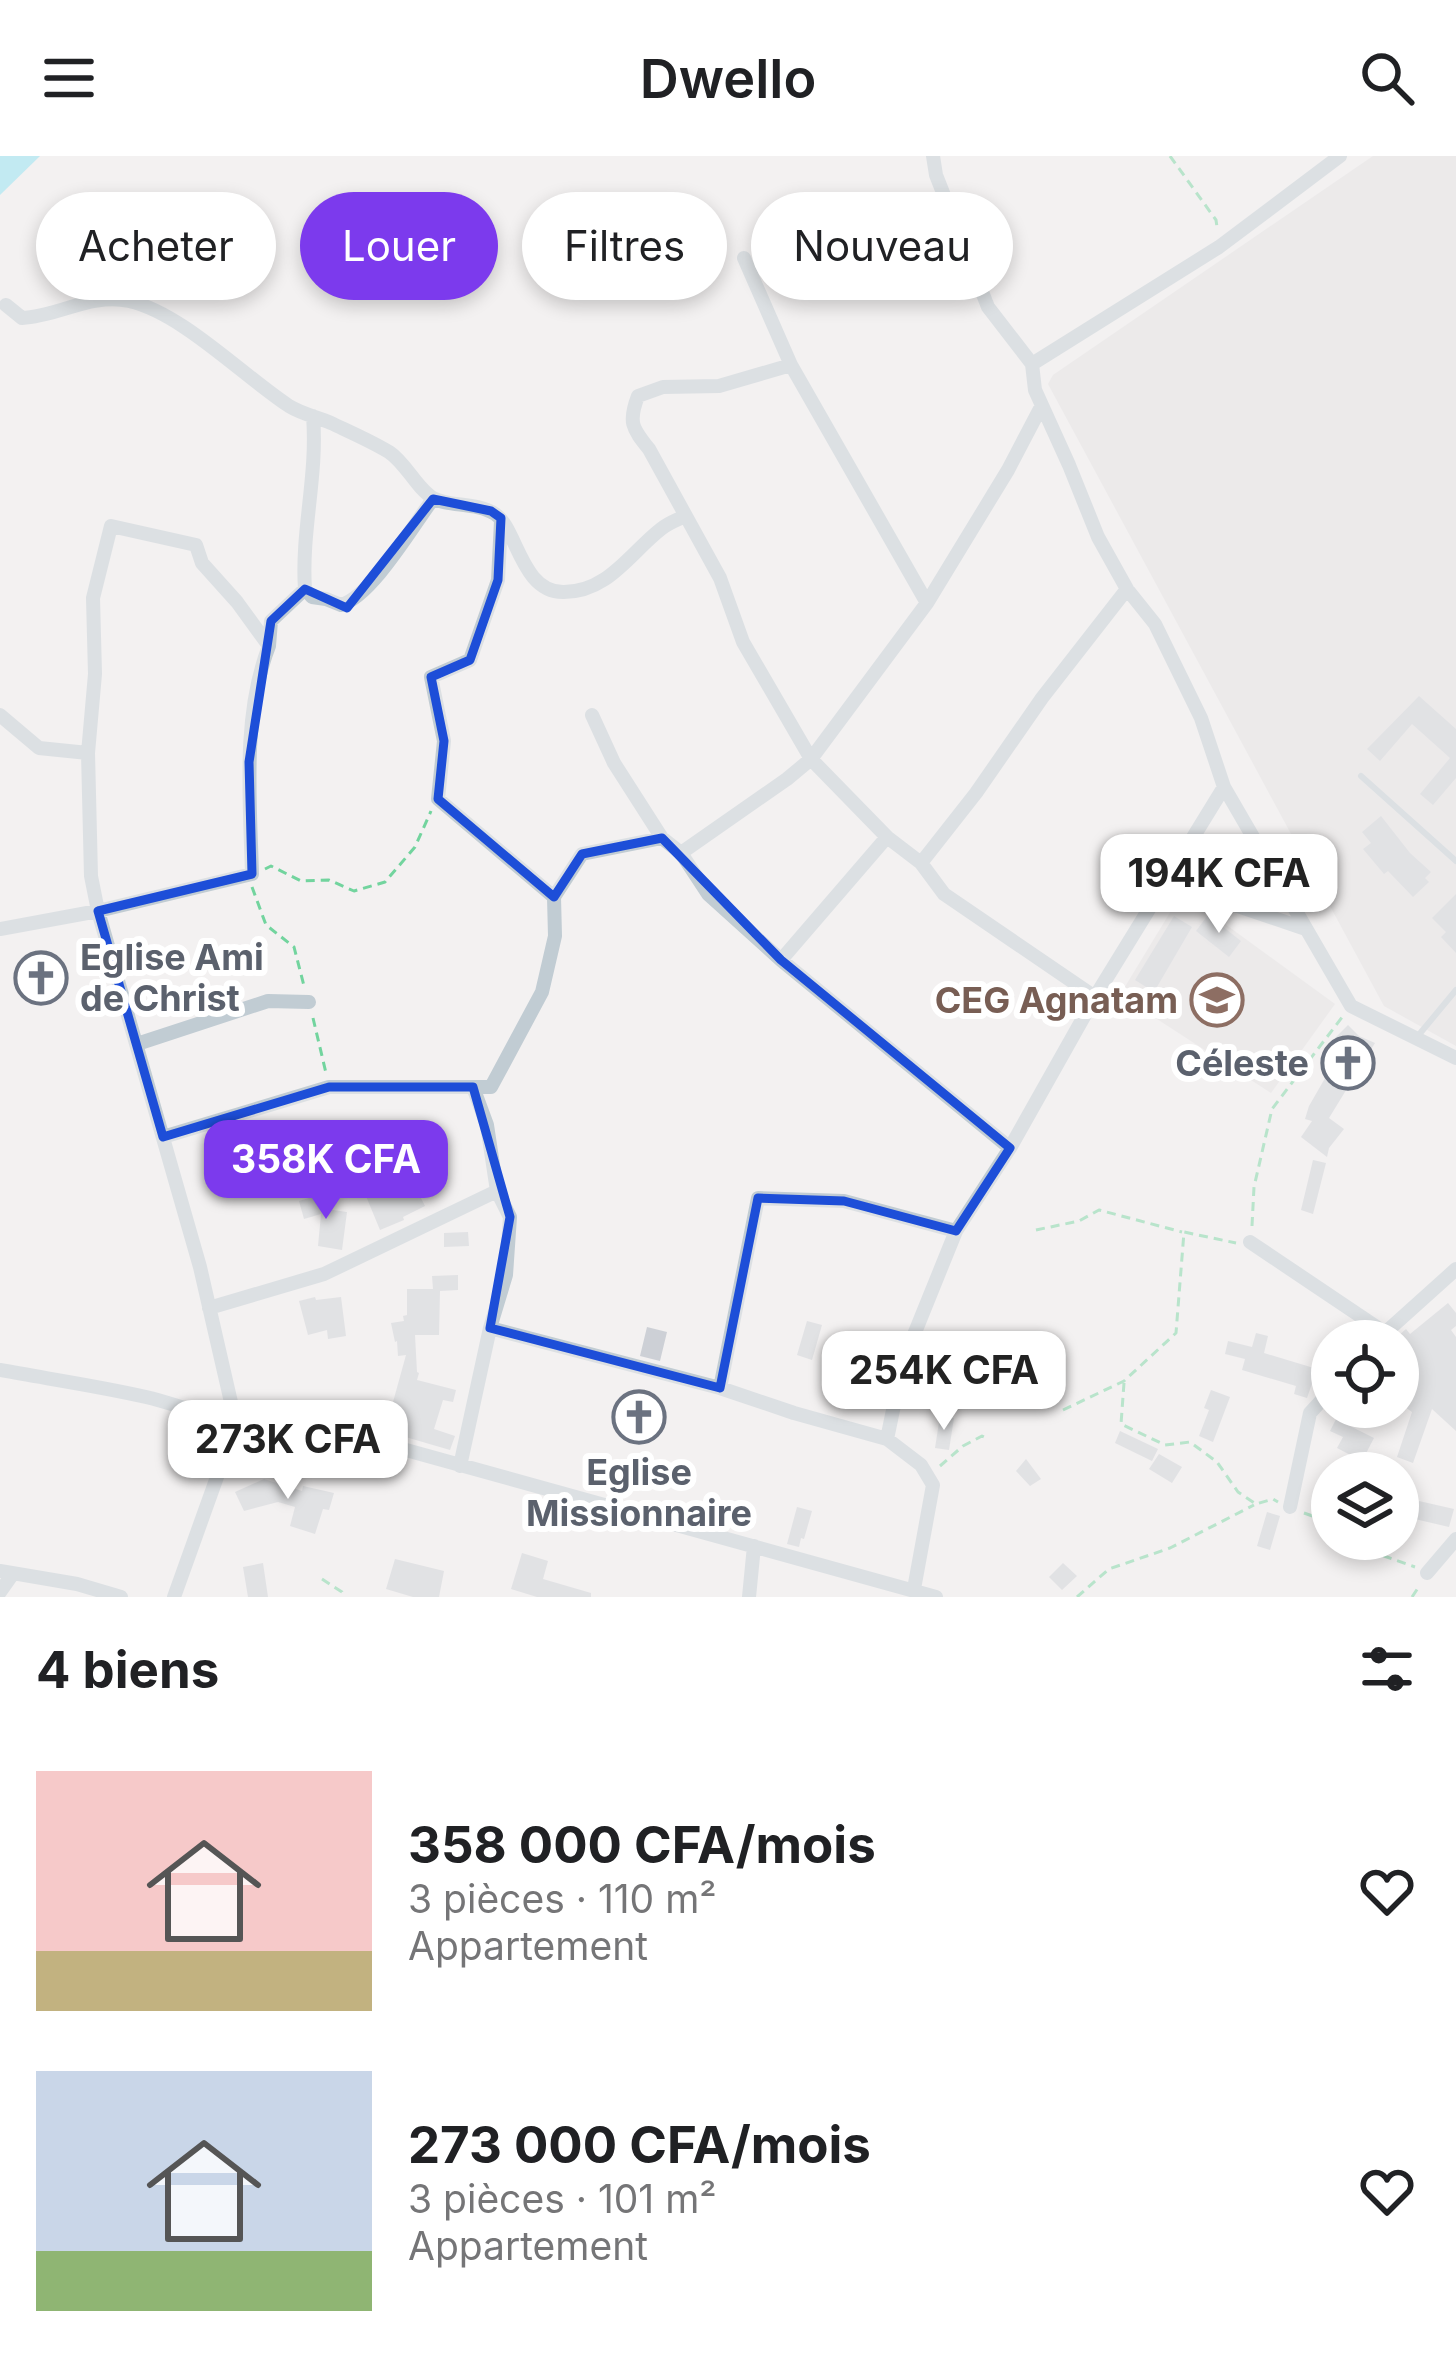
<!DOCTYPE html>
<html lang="fr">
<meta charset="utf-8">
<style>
:root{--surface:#fff;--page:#f2f2f2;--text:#202124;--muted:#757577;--accent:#7c3aed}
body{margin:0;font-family:Inter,sans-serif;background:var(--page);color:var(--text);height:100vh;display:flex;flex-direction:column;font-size:45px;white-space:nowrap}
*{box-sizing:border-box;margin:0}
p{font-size:39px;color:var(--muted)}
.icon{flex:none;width:66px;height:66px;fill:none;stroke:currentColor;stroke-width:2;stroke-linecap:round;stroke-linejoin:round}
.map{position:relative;height:1441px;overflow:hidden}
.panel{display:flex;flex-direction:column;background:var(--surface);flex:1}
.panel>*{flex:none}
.hud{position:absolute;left:36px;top:36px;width:1386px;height:108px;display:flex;gap:24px}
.controls{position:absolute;left:1311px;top:1164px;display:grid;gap:24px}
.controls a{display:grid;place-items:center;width:108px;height:108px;border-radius:50%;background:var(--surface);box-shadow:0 6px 18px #0003;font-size:60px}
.price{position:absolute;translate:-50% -102px;padding:0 27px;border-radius:24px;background:#fff;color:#222;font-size:39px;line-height:78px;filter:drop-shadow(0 3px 6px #0008)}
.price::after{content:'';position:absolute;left:50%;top:72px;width:36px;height:27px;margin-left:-18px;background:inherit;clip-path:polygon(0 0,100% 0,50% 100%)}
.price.on{background:var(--accent);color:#fff}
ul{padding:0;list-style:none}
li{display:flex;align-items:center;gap:36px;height:300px;padding:0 36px}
li span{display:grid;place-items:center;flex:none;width:336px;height:240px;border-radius:0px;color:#555}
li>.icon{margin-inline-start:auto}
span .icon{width:144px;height:144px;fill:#fffc;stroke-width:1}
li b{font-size:51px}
h2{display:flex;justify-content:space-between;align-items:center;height:144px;padding:0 36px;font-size:51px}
.pill{padding:0 42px;border-radius:54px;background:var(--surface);box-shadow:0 6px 18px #0003;font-size:42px;line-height:108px}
.pill.on{background:var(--accent);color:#fff}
header{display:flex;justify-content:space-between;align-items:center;height:156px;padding:0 36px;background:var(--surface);font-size:54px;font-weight:600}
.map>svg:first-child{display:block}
.education{fill:#e4e2e3}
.water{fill:#87e3f3}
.building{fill:#cdd0d6}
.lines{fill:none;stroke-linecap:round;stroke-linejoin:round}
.path{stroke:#72d49e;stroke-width:3;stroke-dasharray:9 6;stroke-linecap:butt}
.lane{stroke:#c1ccd3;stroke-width:6}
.street{stroke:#c1ccd3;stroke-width:14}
.marked{fill:none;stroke:#1d4ed8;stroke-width:9;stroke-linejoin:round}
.labels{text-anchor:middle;stroke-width:12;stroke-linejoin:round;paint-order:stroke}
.worship-label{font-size:36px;font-weight:bold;fill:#5b616d;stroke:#fff;text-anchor:start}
.education-label{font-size:36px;font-weight:bold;fill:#785e54;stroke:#fff;text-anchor:end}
</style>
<header><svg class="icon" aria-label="menu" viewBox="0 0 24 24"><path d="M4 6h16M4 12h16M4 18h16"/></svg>Dwello<svg class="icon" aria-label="search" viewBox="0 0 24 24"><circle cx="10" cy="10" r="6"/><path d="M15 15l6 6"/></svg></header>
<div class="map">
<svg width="1456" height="1441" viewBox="0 0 1456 1441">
<rect width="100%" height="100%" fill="#f3f1f1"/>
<path class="education" d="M 1373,0 L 1456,0 L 1456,890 L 1384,850 L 1048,228 L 1053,219 Z
M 1180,740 L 1203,752 L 1335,848 L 1271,937 L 1120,839 Z"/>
<path class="water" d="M 0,0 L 40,0 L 0,39 Z"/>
<path class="building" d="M 1419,540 L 1456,573 L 1456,622 L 1433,649 L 1420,638 L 1450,602 L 1412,568 L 1380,605 L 1367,593 Z
M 1381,660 L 1410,697 L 1431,716 L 1425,722 L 1429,726 L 1413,741 L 1388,715 L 1384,718 L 1363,693 L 1371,687 L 1362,676 Z
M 1456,738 L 1456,797 L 1441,781 L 1446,776 L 1432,762 Z
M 1208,759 L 1241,785 L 1229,801 L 1196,775 Z
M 1174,760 L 1192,771 L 1154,836 L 1135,824 Z
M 1348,869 L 1359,880 L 1375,887 L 1329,962 L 1344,973 L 1329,992 L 1327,1001 L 1301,981 L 1312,965 L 1305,963 L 1309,950 L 1343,891 L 1335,882 Z
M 1313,1004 L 1326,1007 L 1313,1058 L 1301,1054 Z
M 384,1020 L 390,1038 L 413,1026 L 425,1050 L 403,1061 L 404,1064 L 380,1074 L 361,1028 Z
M 322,1038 L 326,1053 L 347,1056 L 342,1094 L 318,1090 L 321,1058 L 304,1063 L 299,1045 Z
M 468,1076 L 469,1090 L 444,1091 L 444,1077 Z
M 458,1119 L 458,1134 L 440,1135 L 439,1179 L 415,1179 L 417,1216 L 419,1217 L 417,1224 L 456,1234 L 453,1246 L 443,1244 L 434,1273 L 455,1280 L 450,1294 L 385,1275 L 406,1199 L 398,1200 L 397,1185 L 395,1186 L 391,1167 L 404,1165 L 403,1160 L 407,1159 L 407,1133 L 433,1133 L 432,1120 Z
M 315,1141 L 316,1144 L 341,1141 L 346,1180 L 328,1183 L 327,1174 L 308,1179 L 299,1145 Z
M 1448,1147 L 1456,1157 L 1456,1170 L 1451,1174 L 1456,1181 L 1456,1275 L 1432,1253 L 1413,1307 L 1397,1301 L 1412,1256 L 1398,1246 L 1398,1180 L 1406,1173 L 1410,1178 Z
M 807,1165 L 822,1169 L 812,1204 L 797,1199 Z
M 647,1171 L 667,1176 L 660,1205 L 640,1200 Z
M 1256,1177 L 1268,1180 L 1264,1197 L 1317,1213 L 1307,1242 L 1294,1238 L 1296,1230 L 1242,1214 L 1245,1203 L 1225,1198 L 1228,1185 L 1252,1191 Z
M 834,1214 L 862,1220 L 858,1234 L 847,1231 L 846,1235 L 830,1231 Z
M 1211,1234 L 1230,1241 L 1213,1286 L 1199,1280 L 1209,1254 L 1204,1252 Z
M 940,1260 L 954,1262 L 949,1294 L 935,1292 Z
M 1336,1263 L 1374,1282 L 1362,1305 L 1337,1292 L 1343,1281 L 1330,1275 Z
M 1120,1275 L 1158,1293 L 1152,1305 L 1115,1287 Z
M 1159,1298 L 1182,1311 L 1172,1327 L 1149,1313 Z
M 1026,1303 L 1041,1323 L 1030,1330 L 1016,1315 Z
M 264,1323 L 302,1335 L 303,1330 L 334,1337 L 329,1354 L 323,1353 L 315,1378 L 290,1370 L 295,1351 L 278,1346 L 244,1355 L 235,1336 Z
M 1419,1345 L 1454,1353 L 1449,1371 L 1415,1363 Z
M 797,1351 L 812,1355 L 804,1383 L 801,1382 L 799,1391 L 787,1388 Z
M 1267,1356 L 1280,1360 L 1270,1394 L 1257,1390 Z
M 522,1397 L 548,1405 L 543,1423 L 591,1437 L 591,1441 L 537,1441 L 511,1433 Z
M 395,1403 L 444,1415 L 439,1441 L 413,1441 L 386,1433 Z
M 263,1407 L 268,1441 L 248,1441 L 243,1411 Z
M 1063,1407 L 1077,1420 L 1062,1434 L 1049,1421 Z"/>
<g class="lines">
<path class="path" d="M 1170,0 L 1216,64 L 1217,71
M 265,713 L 271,710 L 301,725 L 329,724 L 354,735 L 385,726 L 415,691 L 431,655
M 252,731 L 266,769 L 294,791 L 304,830
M 313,862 L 326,917
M 1252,1070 L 1254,1031 L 1272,953 L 1343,860
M 1036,1074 L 1079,1065 L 1099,1054 L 1182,1076
M 1124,1227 L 1121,1268 L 1165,1289 L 1190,1286 L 1217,1306 L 1238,1336 L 1256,1348 L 1273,1343 L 1278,1346
M 1063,1254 L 1124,1225 L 1176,1177 L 1184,1076 L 1236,1087
M 940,1310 L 963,1290 L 982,1280 L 986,1282
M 1304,1357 L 1332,1367
M 1358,1383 L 1384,1400 L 1415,1411
M 322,1423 L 342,1436 L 344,1441
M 1077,1441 L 1109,1413 L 1170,1392 L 1254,1349
M 1412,1441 L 1420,1429"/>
<path class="lane" d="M 1361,620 L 1456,705
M 1417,881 L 1456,834"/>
<path class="street" d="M 933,0 L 936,19 L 988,151 L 1032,208 L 1035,234 L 1069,309 L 1098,381 L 1127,433 L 1155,468 L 1201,562 L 1224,631 L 1351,850 L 1456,902
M 744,102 L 791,209 L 927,447
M 6,149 L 22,162 C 59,160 91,137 129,145 C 182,157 242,219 289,250 C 302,258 317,261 331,267 C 350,276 371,285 389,296 C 406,307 417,333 433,342 C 448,351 477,346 495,358 C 517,372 521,437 564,436 C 608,436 630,397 661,373 C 668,367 677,364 685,360
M 1032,208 L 1219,91 L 1340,0
M 791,209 L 719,230 L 663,231 L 638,240 C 628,266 632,272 649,293 L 720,422 L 743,486 L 811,603 L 887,681 L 921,707 L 944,738 L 1095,841
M 501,365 L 498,424 L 470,504 L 431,521 L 444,585 L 438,643 L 554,741
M 305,433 L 312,441 L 326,443 L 341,449 C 372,440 412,371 433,343
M 269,490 L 271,465 L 305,433 C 301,375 318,319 313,260
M 0,559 L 39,592 L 88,597 L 91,720 L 98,755 L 200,1111 L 236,1268 L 174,1441
M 592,559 L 614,607 L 662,682 L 681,697 L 708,738 L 781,804 L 1010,992
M 681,697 L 787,623 L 811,603 L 927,447 L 1008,314 L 1042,249
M 921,707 L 976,637 L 1042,542 L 1127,433
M 1167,726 L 1306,773
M 0,773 L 98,755 L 252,718 C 250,645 242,559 269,490 L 237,446 L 202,407 L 196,389 L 111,370 L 93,442 L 95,518 L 88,597
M 781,804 L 887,681
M 137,888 L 268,845 L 309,846
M 163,981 L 329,931 L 491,931 L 542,836 L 555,780 L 554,741 L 582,698 L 662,682
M 1250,1086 L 1384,1176
M 209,1152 L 324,1118 L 497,1035 L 487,969 L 473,931
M 490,1172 L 720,1232 L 794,1257 L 887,1283 L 921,1309 L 933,1329 L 914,1433
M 1376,1185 L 1456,1113
M 0,1214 C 49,1223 98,1230 146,1241 C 226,1260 304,1307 388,1289 L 936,1441
M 720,1232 L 758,1042 L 844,1045 L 956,1075
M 887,1283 L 903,1206 L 956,1075 L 1010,992 L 1095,841 L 1224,631
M 460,1310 L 490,1172 L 506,1119 L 510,1061 L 497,1035
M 1290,1351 L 1310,1257 L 1332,1233
M 0,1415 L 77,1428 L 121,1441
M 1427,1417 L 1456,1383
M 0,1436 L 12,1419
M 749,1441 L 754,1390"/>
</g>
<path d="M0 0H1456V1441H0ZM 433,343 L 491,355 L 501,362 L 498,424 L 470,504 L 431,521 L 444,585 L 438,643 L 554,741 L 582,698 L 662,682 L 781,804 L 1010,992 L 956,1075 L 844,1045 L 758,1042 L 720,1232 L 490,1172 L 510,1061 L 473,931 L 329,931 L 163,981 L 98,755 L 252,718 L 249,606 L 271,465 L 305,433 L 347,452 Z" fill="#f3f1f1" fill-opacity=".55" fill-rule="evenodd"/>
<path class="marked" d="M 433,343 L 491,355 L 501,362 L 498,424 L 470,504 L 431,521 L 444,585 L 438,643 L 554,741 L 582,698 L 662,682 L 781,804 L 1010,992 L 956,1075 L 844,1045 L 758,1042 L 720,1232 L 490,1172 L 510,1061 L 473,931 L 329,931 L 163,981 L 98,755 L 252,718 L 249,606 L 271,465 L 305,433 L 347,452 Z"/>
<defs>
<g id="church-ring" transform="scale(2.7)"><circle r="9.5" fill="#fff" stroke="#6b7280" stroke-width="1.5"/><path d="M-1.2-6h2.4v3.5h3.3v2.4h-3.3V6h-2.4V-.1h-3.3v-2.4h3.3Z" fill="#6b7280"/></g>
<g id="school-ring" transform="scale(2.7)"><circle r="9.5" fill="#fff" stroke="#8d6e63" stroke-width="1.5"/><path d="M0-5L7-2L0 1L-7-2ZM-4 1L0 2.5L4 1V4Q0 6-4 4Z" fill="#8d6e63"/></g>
</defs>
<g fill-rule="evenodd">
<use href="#church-ring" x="41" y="822"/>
<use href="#school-ring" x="1217" y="844"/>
<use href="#church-ring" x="1348" y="907"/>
<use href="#church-ring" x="639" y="1261"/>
</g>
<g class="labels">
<g class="worship-label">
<text x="80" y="814">Eglise Ami<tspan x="80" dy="41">de Christ</tspan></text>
<text x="1309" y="920" text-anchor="end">Céleste</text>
<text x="639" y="1329" text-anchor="middle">Eglise<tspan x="639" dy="41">Missionnaire</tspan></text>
</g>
<g class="education-label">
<text x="1178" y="857">CEG Agnatam</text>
</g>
</g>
</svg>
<div class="controls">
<a><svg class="icon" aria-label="locate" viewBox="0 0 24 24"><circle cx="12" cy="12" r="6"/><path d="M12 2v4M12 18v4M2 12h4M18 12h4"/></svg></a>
<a><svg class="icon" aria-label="layers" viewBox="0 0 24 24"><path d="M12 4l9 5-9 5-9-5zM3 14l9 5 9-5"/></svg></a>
</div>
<b class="price" style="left:1219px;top:780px">194K CFA</b>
<b class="price on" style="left:326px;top:1066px">358K CFA</b>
<b class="price" style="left:944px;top:1277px">254K CFA</b>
<b class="price" style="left:288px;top:1346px">273K CFA</b>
<div class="hud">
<a class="pill">Acheter</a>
<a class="pill on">Louer</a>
<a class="pill">Filtres</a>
<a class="pill">Nouveau</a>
</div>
</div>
<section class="panel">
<h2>4 biens<svg class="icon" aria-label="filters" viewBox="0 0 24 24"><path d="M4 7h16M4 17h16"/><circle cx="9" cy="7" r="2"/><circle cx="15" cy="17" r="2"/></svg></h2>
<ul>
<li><span style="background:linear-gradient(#f6c9c9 75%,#c2b280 0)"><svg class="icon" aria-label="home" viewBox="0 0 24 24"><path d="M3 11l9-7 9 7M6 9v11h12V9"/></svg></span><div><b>358 000 CFA/mois</b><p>3 pièces · 110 m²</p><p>Appartement</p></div><svg class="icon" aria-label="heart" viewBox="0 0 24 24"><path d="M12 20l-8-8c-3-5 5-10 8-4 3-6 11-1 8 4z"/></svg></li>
<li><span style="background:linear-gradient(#c9d6e8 75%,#8fb573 0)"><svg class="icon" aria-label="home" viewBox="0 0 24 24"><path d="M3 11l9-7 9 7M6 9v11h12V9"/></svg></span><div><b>273 000 CFA/mois</b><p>3 pièces · 101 m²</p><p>Appartement</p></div><svg class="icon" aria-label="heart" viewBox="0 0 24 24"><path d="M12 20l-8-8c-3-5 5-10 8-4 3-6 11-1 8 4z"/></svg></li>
</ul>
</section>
